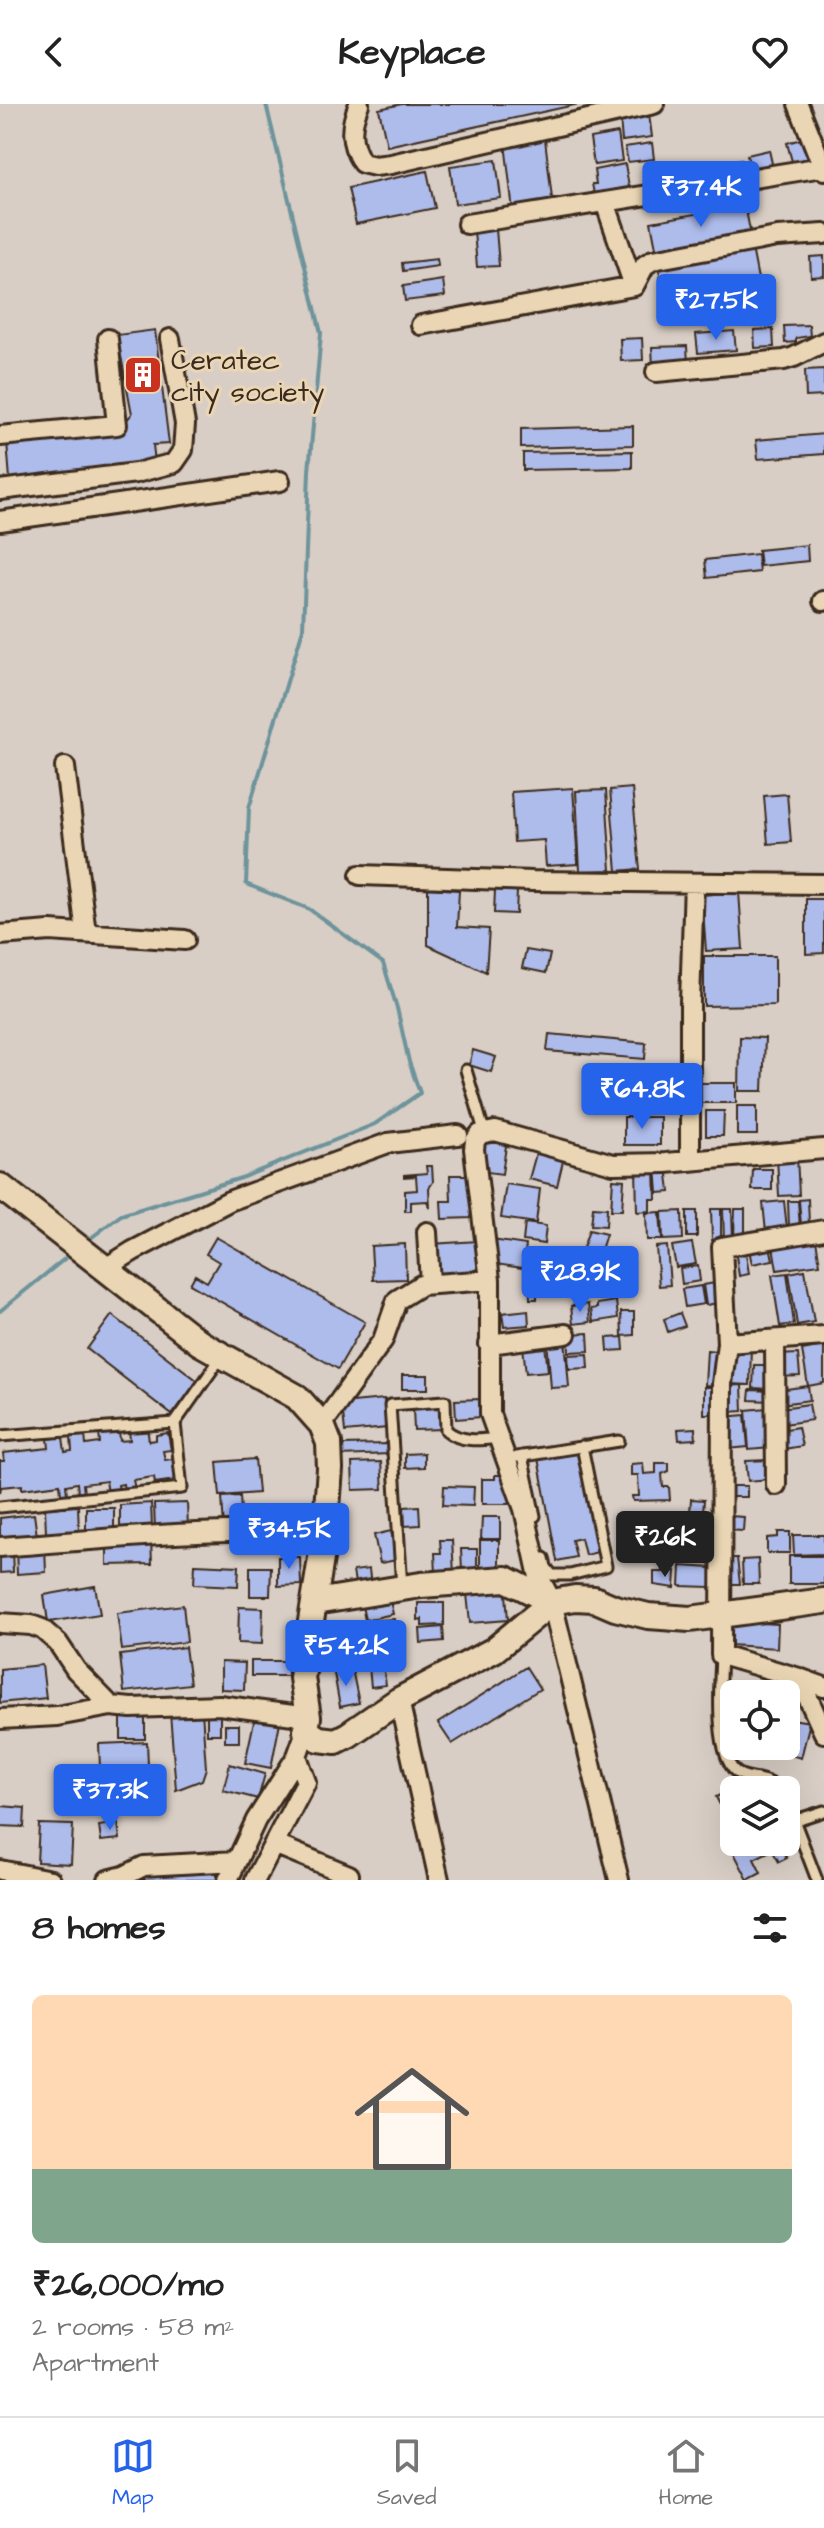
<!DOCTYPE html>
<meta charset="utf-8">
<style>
:root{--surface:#fff;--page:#f6f6f6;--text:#222;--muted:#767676;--line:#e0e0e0;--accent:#2563eb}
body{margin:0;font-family:"Architects Daughter",sans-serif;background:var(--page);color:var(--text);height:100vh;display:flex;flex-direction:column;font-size:30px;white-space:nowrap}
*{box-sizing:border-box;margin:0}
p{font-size:26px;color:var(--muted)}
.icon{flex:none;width:44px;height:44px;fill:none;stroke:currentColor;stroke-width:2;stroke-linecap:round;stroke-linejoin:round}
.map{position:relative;height:1776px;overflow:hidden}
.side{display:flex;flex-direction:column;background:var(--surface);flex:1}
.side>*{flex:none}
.tools{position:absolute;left:720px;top:1576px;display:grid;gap:16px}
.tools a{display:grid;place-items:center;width:80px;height:80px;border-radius:12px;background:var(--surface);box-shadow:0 8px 32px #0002;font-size:40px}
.price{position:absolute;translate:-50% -68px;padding:0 18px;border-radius:8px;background:var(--accent);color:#fff;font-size:26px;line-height:52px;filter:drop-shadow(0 2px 4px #0008)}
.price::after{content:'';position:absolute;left:50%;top:48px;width:24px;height:18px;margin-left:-12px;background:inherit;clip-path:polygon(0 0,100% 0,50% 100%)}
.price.selected{background:#222;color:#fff}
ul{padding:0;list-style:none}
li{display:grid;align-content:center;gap:16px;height:424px;padding:0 32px}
li span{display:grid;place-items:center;height:248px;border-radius:12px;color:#555}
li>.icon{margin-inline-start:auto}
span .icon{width:144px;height:144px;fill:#fffc;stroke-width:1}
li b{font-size:34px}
h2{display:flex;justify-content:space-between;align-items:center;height:96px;padding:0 32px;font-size:34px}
header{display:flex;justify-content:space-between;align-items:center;height:104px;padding:0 32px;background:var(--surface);font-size:36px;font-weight:800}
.tabs{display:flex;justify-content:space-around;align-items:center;height:112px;border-top:2px solid var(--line);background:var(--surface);font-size:22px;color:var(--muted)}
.tabs a{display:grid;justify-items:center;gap:4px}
.tabs .selected{color:var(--accent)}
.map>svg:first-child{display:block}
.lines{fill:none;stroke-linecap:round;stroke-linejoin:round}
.stream{stroke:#6d939b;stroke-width:4}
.building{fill:#aebcec;stroke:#3b2a1e;stroke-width:2}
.lane-casing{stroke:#3b2a1e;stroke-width:15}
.street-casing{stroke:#3b2a1e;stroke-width:24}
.secondary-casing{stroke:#3b2a1e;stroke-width:30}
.lane{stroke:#ead6b4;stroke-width:9}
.street{stroke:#ead6b4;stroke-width:18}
.secondary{stroke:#ead6b4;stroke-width:24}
.labels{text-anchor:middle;stroke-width:6;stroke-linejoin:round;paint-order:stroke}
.poi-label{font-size:28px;fill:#3b2a1e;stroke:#ead6b4;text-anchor:start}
</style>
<header><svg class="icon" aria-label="back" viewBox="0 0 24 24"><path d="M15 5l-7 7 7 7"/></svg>Keyplace<svg class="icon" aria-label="heart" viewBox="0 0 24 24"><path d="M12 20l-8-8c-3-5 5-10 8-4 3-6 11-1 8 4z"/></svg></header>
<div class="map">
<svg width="824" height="1776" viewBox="0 0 824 1776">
<rect width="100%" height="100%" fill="#d8cec5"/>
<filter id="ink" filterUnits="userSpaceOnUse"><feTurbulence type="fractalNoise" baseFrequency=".0125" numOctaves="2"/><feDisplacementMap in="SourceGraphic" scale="16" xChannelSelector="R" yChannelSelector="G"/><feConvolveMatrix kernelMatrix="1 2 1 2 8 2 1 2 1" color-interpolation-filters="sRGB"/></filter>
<g filter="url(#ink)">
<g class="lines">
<path class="stream" d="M 87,1137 L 121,1111 L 241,1074 L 375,1020 L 420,989 L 409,958 L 397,904 L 383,859 L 309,805 L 246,780 L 249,704 L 303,525 L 309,367 L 321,229 L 266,0
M 0,1207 L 68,1152"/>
</g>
<path class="building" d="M 402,0 L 579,0 L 387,42 L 379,5 Z
M 649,10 L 652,33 L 622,37 L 620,14 Z
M 618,29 L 622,57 L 594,61 L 590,34 Z
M 805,34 L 811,57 L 793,61 L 787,39 Z
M 545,35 L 553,103 L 513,107 L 505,39 Z
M 652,39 L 654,55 L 628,58 L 625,43 Z
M 769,46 L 773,64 L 751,68 L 747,51 Z
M 741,55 L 745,70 L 713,77 L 710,62 Z
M 496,56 L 501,94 L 455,100 L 450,62 Z
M 625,60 L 630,88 L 595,94 L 592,80 L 596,80 L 594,66 Z
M 427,67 L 435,104 L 356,120 L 348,84 Z
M 745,101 L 751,132 L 657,149 L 651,118 Z
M 496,125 L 499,162 L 477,163 L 474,127 Z
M 752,144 L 758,175 L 664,192 L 658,161 Z
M 824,152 L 824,172 L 811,173 L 810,153 Z
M 437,155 L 438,162 L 403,167 L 402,159 Z
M 443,176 L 445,192 L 405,197 L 403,182 Z
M 809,221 L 810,232 L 796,234 L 796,238 L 785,239 L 784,222 Z
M 773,225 L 774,243 L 755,244 L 754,226 Z
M 155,226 L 169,340 L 153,341 L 155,358 L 10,375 L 7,338 L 117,327 L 132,310 L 117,231 Z
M 734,227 L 736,246 L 698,249 L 696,230 Z
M 642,234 L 643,256 L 621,257 L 620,235 Z
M 687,242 L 688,260 L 653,262 L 652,243 Z
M 824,265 L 824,292 L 806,293 L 805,266 Z
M 633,322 L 633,341 L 521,344 L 521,325 Z
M 824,330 L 824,350 L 758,355 L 756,336 Z
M 632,347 L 632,364 L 523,366 L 523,349 Z
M 807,441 L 808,457 L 760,462 L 758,446 Z
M 757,450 L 759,468 L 707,474 L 705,456 Z
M 573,684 L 578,760 L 546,762 L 544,736 L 514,738 L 511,688 Z
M 632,684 L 640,765 L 617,767 L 610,686 Z
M 606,686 L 611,766 L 580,767 L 576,687 Z
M 787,690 L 791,738 L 768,740 L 764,692 Z
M 428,784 L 459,786 L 457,823 L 489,825 L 486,868 L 428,841 Z
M 495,786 L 517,787 L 516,810 L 494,809 Z
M 739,788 L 743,845 L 706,847 L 702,791 Z
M 806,795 L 824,795 L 824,849 L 806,850 Z
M 526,846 L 550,850 L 546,869 L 522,864 Z
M 704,852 L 775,852 L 775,901 L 704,902 Z
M 549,930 L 646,939 L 645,955 L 547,947 Z
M 740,933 L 765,934 L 763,987 L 739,987 Z
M 473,946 L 496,953 L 491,968 L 469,961 Z
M 695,979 L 736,979 L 736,999 L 695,999 Z
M 737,1002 L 757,1002 L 757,1031 L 737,1031 Z
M 706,1007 L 724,1007 L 723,1032 L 706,1032 Z
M 624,1013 L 660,1013 L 660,1041 L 624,1041 Z
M 483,1032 L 507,1035 L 502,1070 L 479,1067 Z
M 537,1046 L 564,1053 L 557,1082 L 529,1075 Z
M 797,1052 L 799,1091 L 779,1092 L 777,1053 Z
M 667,1061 L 670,1088 L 658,1089 L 656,1062 Z
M 426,1062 L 432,1062 L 433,1078 L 429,1084 L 430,1104 L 427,1097 L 411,1098 L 411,1107 L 405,1107 L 405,1087 L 417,1086 L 416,1072 L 404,1073 L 404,1071 L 427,1069 Z
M 636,1063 L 655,1063 L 656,1095 L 650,1095 L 650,1107 L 637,1108 Z
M 753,1065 L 772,1065 L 772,1086 L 752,1086 Z
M 450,1071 L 471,1071 L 472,1114 L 442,1115 L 441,1097 L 451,1097 Z
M 613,1075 L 624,1076 L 622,1106 L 611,1106 Z
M 506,1080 L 540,1085 L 536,1119 L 501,1114 Z
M 808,1095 L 809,1120 L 801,1121 L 799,1096 Z
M 784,1097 L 787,1125 L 766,1128 L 763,1099 Z
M 788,1097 L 798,1097 L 800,1124 L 789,1124 Z
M 593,1103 L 607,1104 L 606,1122 L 591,1121 Z
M 711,1105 L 721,1105 L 721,1136 L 712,1136 Z
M 723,1105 L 732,1105 L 733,1137 L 724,1137 Z
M 735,1105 L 745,1105 L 745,1134 L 734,1134 Z
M 682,1107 L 683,1135 L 663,1136 L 662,1108 Z
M 687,1107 L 697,1107 L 697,1133 L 687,1133 Z
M 660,1108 L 662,1136 L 647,1136 L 646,1109 Z
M 525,1119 L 546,1122 L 544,1140 L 523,1137 Z
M 589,1126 L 606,1130 L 600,1149 L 583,1144 Z
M 815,1130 L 820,1160 L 777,1166 L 772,1136 Z
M 216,1133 L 365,1218 L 338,1265 L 190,1180 L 195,1171 L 207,1178 L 219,1158 L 206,1150 Z
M 492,1136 L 526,1141 L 523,1164 L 489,1159 Z
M 478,1137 L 480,1168 L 432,1171 L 431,1140 Z
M 769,1137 L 773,1156 L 752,1160 L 748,1141 Z
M 692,1139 L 696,1160 L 676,1163 L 672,1142 Z
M 405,1140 L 406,1175 L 373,1176 L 371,1142 Z
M 667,1142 L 670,1181 L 659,1182 L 656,1143 Z
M 745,1143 L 749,1170 L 739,1172 L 735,1145 Z
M 600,1153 L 602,1185 L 537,1189 L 537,1195 L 530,1195 L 528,1157 Z
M 698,1162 L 700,1177 L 682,1180 L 680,1164 Z
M 805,1166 L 814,1218 L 797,1221 L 789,1169 Z
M 787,1169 L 794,1220 L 780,1222 L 772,1171 Z
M 721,1178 L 724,1198 L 706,1201 L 703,1181 Z
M 701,1182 L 704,1200 L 685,1203 L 682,1185 Z
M 616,1197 L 618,1214 L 593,1218 L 591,1205 L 597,1204 L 597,1200 Z
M 588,1200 L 590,1218 L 573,1220 L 571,1202 Z
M 528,1206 L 529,1221 L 504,1223 L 502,1209 Z
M 621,1208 L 634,1208 L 634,1231 L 622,1232 Z
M 680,1209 L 685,1222 L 668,1228 L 664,1215 Z
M 112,1211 L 198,1277 L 172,1311 L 87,1245 Z
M 588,1229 L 589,1247 L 569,1248 L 568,1230 Z
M 623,1233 L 624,1246 L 608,1247 L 607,1234 Z
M 565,1234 L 569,1283 L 551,1284 L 547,1235 Z
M 733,1240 L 751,1241 L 750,1281 L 731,1280 Z
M 545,1241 L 548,1267 L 526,1269 L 523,1243 Z
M 824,1242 L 824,1279 L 808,1282 L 802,1246 Z
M 707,1246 L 716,1247 L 715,1282 L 705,1281 Z
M 588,1250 L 589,1264 L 569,1265 L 568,1251 Z
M 798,1250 L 800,1272 L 779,1273 L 777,1251 Z
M 754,1261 L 770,1261 L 770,1285 L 753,1284 Z
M 402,1271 L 428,1271 L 428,1285 L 402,1285 Z
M 742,1281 L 743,1307 L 727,1308 L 726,1282 Z
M 808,1282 L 810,1296 L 781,1300 L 779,1286 Z
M 704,1283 L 712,1283 L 712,1310 L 704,1310 Z
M 750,1286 L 771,1287 L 770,1297 L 749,1296 Z
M 384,1295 L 387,1324 L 345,1328 L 342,1299 Z
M 480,1295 L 481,1313 L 456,1315 L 455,1296 Z
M 809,1300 L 812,1316 L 784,1320 L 781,1304 Z
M 441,1303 L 443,1325 L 414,1326 L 413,1304 Z
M 767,1304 L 770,1344 L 749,1346 L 746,1306 Z
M 745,1311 L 748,1343 L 728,1345 L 725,1313 Z
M 147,1323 L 149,1337 L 156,1336 L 156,1331 L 168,1329 L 171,1346 L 163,1347 L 165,1356 L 173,1355 L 175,1376 L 155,1379 L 154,1373 L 133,1376 L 135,1385 L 124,1386 L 123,1380 L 118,1381 L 119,1388 L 108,1389 L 106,1377 L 83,1380 L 84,1389 L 78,1389 L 77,1379 L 66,1381 L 67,1390 L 61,1390 L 60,1380 L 22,1385 L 22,1381 L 1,1383 L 0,1389 L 0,1357 L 4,1357 L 3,1349 L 49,1344 L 48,1335 L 63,1333 L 65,1348 L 72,1347 L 71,1333 L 85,1331 L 86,1341 L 100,1339 L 99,1329 L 119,1327 L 120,1337 L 130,1336 L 129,1325 Z
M 798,1323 L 802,1342 L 784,1345 L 780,1326 Z
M 695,1324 L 696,1335 L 679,1336 L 678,1325 Z
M 388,1340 L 389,1350 L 340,1352 L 340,1341 Z
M 579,1347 L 598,1448 L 585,1451 L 581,1434 L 572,1436 L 576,1453 L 557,1457 L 538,1354 Z
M 424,1349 L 424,1363 L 405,1364 L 405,1350 Z
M 255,1355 L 258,1389 L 220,1392 L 217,1358 Z
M 768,1356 L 769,1375 L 748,1377 L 746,1357 Z
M 381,1358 L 383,1385 L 353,1386 L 352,1359 Z
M 643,1359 L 644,1370 L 656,1369 L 656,1359 L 669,1359 L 669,1367 L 662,1370 L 663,1383 L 669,1383 L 670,1396 L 633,1397 L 632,1392 L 639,1392 L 638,1371 L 631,1371 L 631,1360 Z
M 495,1371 L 505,1371 L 504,1382 L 512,1383 L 512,1400 L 482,1400 L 482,1375 L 495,1375 Z
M 444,1382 L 474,1383 L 473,1402 L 443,1401 Z
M 729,1382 L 747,1382 L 747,1393 L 729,1393 Z
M 240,1392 L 242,1422 L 224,1424 L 222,1393 Z
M 691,1395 L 704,1396 L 703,1409 L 690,1408 Z
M 151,1399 L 152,1424 L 120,1425 L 120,1401 Z
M 187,1399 L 188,1424 L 155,1425 L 154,1400 Z
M 78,1402 L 79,1428 L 46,1429 L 45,1404 Z
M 419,1402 L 420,1421 L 405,1422 L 404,1403 Z
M 86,1404 L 114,1404 L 114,1426 L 86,1426 Z
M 669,1408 L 671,1451 L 658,1452 L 658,1441 L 645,1442 L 646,1452 L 635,1453 L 632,1411 Z
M 34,1410 L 37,1432 L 0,1437 L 0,1414 Z
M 699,1412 L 719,1412 L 718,1429 L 698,1428 Z
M 729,1412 L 744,1413 L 743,1427 L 727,1426 Z
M 482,1413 L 500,1413 L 500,1435 L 481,1435 Z
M 391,1427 L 397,1456 L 380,1459 L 374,1431 Z
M 778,1428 L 790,1428 L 790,1449 L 767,1449 L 767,1434 L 778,1433 Z
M 793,1431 L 824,1431 L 824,1450 L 794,1451 Z
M 151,1435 L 152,1460 L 107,1461 L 107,1436 Z
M 440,1436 L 452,1436 L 454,1469 L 436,1470 L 435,1449 L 441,1449 Z
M 480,1436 L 499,1436 L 499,1466 L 480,1465 Z
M 45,1443 L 46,1468 L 17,1470 L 16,1444 Z
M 461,1445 L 477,1445 L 477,1468 L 462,1468 Z
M 12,1447 L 13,1468 L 0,1469 L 0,1448 Z
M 789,1452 L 824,1452 L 824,1480 L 789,1480 Z
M 278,1453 L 300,1453 L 301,1481 L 278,1482 Z
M 723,1454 L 737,1454 L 740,1480 L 723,1480 Z
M 758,1455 L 759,1480 L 743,1480 L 742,1456 Z
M 195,1460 L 239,1462 L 238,1482 L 194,1480 Z
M 681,1462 L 712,1464 L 711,1483 L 680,1482 Z
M 250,1463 L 271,1463 L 270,1492 L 250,1492 Z
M 369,1465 L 371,1483 L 356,1485 L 353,1467 Z
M 663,1466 L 676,1467 L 675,1484 L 654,1481 L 654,1468 L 663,1468 Z
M 505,1476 L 508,1516 L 470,1519 L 466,1480 Z
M 95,1482 L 100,1510 L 48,1518 L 44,1491 Z
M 388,1488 L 393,1510 L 365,1516 L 360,1493 Z
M 418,1499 L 444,1499 L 444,1521 L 422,1522 L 422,1515 L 418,1516 Z
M 183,1501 L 187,1538 L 122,1546 L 117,1509 Z
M 239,1503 L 263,1504 L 262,1540 L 238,1539 Z
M 394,1515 L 396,1542 L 363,1544 L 362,1517 Z
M 730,1517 L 778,1520 L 777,1544 L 729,1541 Z
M 443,1523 L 444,1537 L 421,1539 L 420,1525 Z
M 185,1543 L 190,1580 L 124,1588 L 120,1551 Z
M 396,1543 L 396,1560 L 364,1561 L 363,1545 Z
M 251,1557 L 288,1557 L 288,1572 L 251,1572 Z
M 221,1558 L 245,1559 L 244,1586 L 221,1585 Z
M 42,1561 L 46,1594 L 0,1599 L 0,1565 Z
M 383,1561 L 386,1581 L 371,1583 L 369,1563 Z
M 526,1563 L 540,1585 L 452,1640 L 438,1619 Z
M 352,1565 L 359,1599 L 340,1603 L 334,1569 Z
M 202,1607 L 206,1664 L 202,1676 L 176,1686 L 170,1609 Z
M 207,1608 L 220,1609 L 220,1630 L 207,1630 Z
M 121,1611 L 145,1611 L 145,1635 L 121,1635 Z
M 255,1613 L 280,1618 L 271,1664 L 245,1659 Z
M 786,1614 L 810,1618 L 801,1654 L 759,1642 L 786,1642 Z
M 225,1621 L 239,1621 L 239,1638 L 225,1638 Z
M 147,1638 L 149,1685 L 101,1687 L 99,1640 Z
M 230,1660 L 265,1670 L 258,1695 L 223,1686 Z
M 736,1683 L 737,1686 L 734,1686 L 734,1729 L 716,1693 Z
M 1,1702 L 25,1704 L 24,1723 L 0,1722 Z
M 118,1719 L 120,1735 L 101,1737 L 99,1722 Z
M 39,1720 L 73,1721 L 71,1760 L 37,1758 Z
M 751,1738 L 779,1738 L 787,1754 L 779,1758 L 772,1746 L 754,1755 L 761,1769 L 748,1776 L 733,1747 L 747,1739 L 751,1748 Z
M 216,1764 L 217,1776 L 142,1776 L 142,1769 Z"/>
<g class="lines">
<g class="lane-casing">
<path id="lane" d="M 466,966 L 482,1020 L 487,1027
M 0,1332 L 175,1319
M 522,1352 L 535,1412
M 517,1353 L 619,1337
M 0,1403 L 182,1384 L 175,1319 L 222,1252
M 544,1454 L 546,1463 L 552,1471 L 570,1471 L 606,1462 L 582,1342
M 402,1484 L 390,1301 L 445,1297 L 446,1326 C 461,1339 481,1336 498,1334
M 721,1551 C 720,1578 714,1649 736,1668 C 747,1677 764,1671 781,1686
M 786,1695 L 817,1776
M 796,1716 L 824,1707"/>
</g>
<g class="street-casing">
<path id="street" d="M 359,0 C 350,22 349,38 362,59 L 375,62 L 391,60 L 654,0
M 798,0 L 824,66
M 605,98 L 634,182
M 467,120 L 823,63
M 421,221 L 634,182 L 645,161 L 653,156 L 777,133 L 824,130
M 656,268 L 784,256 L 794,253 L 824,238
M 0,332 L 117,321 L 108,235
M 0,386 L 136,369 L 174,359 L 183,346 L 185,320 L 170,235
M 0,417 L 280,377
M 823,497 L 824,497
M 65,663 L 86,829
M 360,771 L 532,777 L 824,780
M 0,831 L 50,827 L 185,836
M 690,1056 L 690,898 L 694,779
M 427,1128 L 430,1180
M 104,1165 L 133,1147 L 229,1097 L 388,1039 L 458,1031
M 824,1232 L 727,1239 L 722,1280 L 721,1551 L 799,1574 L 824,1629
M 775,1236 L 776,1381
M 727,1239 L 722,1143 L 824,1126
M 489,1240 L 566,1230
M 322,1321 L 383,1236 L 397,1196 L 421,1181 L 490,1176
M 0,1443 C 108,1435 216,1423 325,1429
M 0,1519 L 31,1521 L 42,1525 L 58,1539 L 76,1566 L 111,1602 L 131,1604 L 219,1601 L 308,1613
M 799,1574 L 824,1583
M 399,1596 L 439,1776
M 0,1615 L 57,1612 L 111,1602
M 274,1740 L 349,1771
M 0,1766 L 51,1776
M 108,1776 L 124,1772 L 144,1762 L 237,1757
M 228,1776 L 256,1716 L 297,1652 L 306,1627
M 255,1776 L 306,1678 L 297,1652
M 619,1776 L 552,1498 L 539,1473 L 524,1405 L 490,1310 L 490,1176 L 474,1045 L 475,1037 L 480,1030 L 495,1027 L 613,1060 L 666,1059 L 824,1045"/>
</g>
<g class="secondary-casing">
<path id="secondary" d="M 0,1082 L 200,1239 L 297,1293 L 322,1321 L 329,1339 L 330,1365 L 325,1429 L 302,1574 L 308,1613 L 306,1627 L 319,1635 L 336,1637 L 348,1631 L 399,1596 L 494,1546 L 552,1498 L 575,1494 L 594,1495 L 615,1504 L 648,1512 L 690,1515 L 824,1497
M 315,1498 L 421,1481 L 506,1475 L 552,1498"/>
</g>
<use href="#lane" class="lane"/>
<use href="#street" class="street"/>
<use href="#secondary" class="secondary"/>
</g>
</g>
<defs>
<g id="building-square" transform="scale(2)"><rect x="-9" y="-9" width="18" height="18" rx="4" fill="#c8321e" stroke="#ead6b4"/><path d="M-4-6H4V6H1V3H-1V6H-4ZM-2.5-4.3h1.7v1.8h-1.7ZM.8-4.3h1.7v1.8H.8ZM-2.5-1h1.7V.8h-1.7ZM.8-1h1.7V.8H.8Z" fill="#fff"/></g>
</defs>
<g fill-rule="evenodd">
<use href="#building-square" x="143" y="271"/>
</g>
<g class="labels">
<g class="poi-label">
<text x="171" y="265">Ceratec<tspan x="171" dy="32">city society</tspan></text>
</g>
</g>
</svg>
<div class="tools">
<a><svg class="icon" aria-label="locate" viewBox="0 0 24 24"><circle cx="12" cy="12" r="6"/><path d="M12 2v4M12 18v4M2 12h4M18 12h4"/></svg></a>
<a><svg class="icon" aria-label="layers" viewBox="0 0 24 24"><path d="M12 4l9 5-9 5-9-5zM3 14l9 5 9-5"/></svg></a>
</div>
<b class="price" style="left:701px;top:125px">₹37.4K</b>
<b class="price" style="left:716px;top:238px">₹27.5K</b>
<b class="price" style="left:642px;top:1027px">₹64.8K</b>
<b class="price" style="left:580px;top:1210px">₹28.9K</b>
<b class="price" style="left:289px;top:1467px">₹34.5K</b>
<b class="price selected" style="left:665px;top:1475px">₹26K</b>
<b class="price" style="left:346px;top:1584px">₹54.2K</b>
<b class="price" style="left:110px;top:1728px">₹37.3K</b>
</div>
<section class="side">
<h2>8 homes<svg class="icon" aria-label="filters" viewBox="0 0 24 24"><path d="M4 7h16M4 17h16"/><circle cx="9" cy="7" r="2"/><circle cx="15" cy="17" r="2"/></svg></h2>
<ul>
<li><span style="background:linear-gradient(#ffd9b3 70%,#7fa58c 0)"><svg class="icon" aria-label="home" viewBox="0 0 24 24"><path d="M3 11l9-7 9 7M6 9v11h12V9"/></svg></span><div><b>₹26,000/mo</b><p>2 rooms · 58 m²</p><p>Apartment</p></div></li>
</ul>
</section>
<nav class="tabs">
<a class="selected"><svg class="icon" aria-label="map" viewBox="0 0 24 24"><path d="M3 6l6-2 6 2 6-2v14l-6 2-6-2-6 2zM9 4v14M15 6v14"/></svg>Map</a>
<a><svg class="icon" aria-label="saved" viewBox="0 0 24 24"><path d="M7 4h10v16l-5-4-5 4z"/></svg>Saved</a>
<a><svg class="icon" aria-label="home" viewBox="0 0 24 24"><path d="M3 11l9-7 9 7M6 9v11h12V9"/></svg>Home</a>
</nav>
